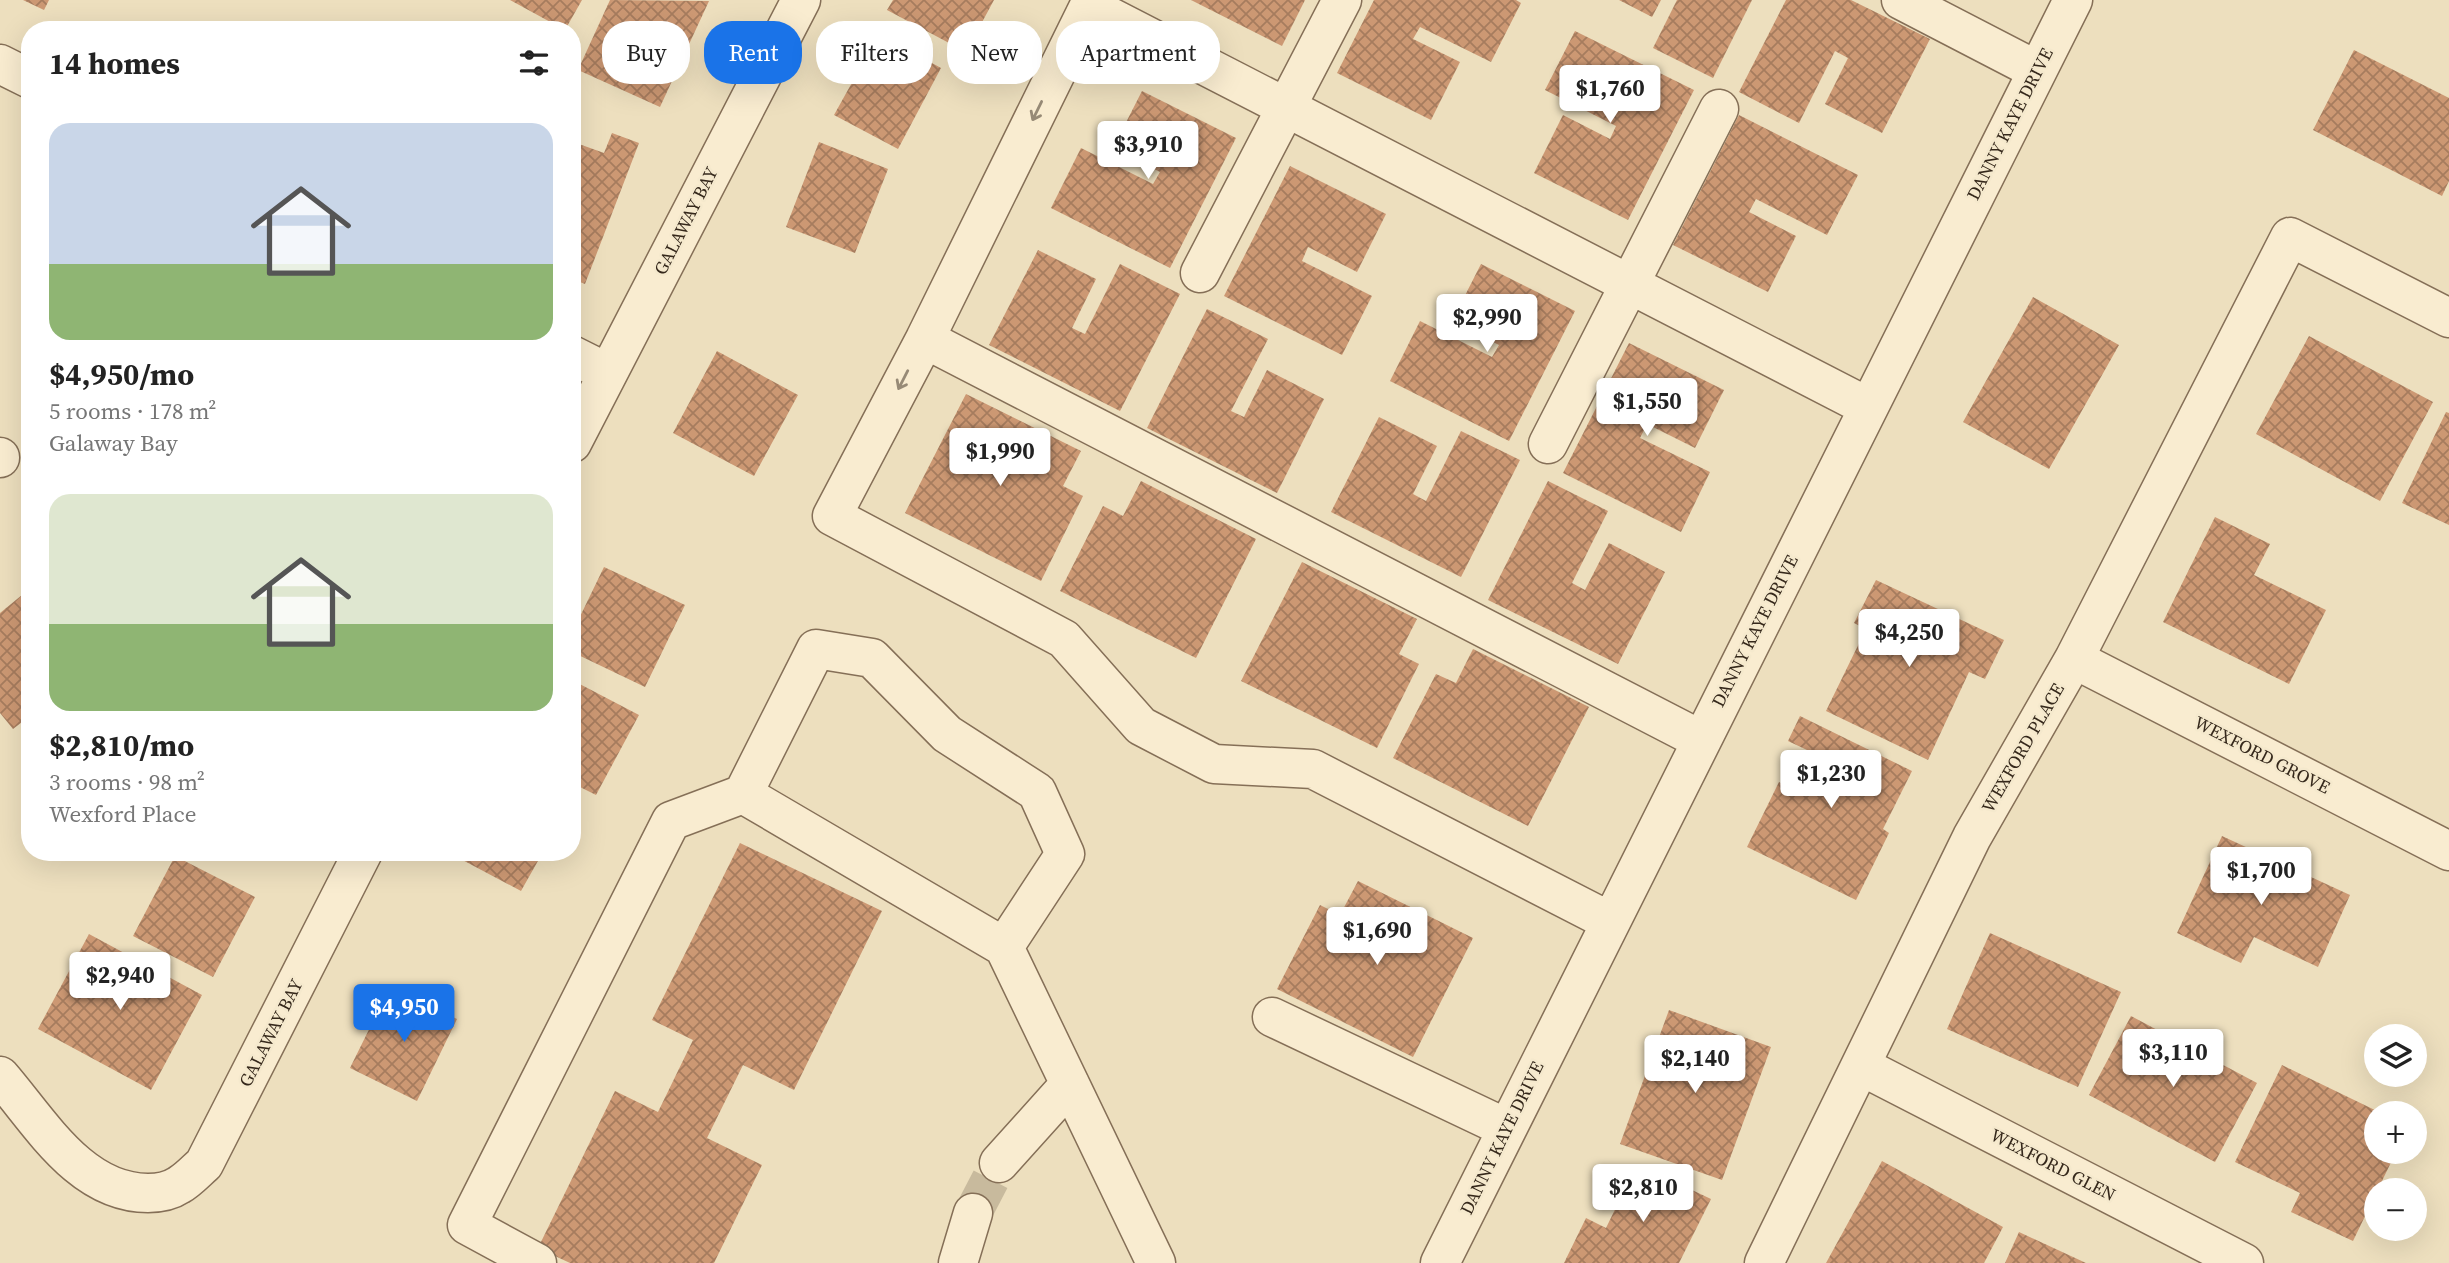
<!DOCTYPE html>
<meta charset="utf-8">
<style>
:root{--surface:#fff;--page:#f6f6f6;--text:#222;--muted:#767676;--accent:#1a73e8}
body{margin:0;font-family:"Source Serif 4",serif;background:var(--page);color:var(--text);height:100vh;display:flex;flex-direction:column;font-size:26px;white-space:nowrap}
*{box-sizing:border-box;margin:0}
p{font-size:23px;color:var(--muted)}
.icon{flex:none;width:38px;height:38px;fill:none;stroke:currentColor;stroke-width:2;stroke-linecap:round;stroke-linejoin:round}
.map{position:relative;flex:1;overflow:hidden}
.sheet{position:absolute;left:21px;top:21px;width:560px;height:840px;display:flex;flex-direction:column;background:var(--surface);border-radius:28px;box-shadow:0 7px 28px #0002}
.sheet>*{flex:none}
.banner{position:absolute;left:602px;top:21px;width:665px;height:63px;display:flex;gap:14px}
.tools{position:absolute;left:2364px;top:1024px;display:grid;gap:14px}
.tools a{display:grid;place-items:center;width:63px;height:63px;border-radius:50%;background:var(--surface);box-shadow:0 7px 28px #0002;font-size:35px}
.price{position:absolute;translate:-50% -60px;padding:0 16px;border-radius:7px;background:#fff;color:#222;font-size:23px;line-height:46px;filter:drop-shadow(0 2px 4px #0008)}
.price::after{content:'';position:absolute;left:50%;top:42px;width:21px;height:16px;margin-left:-10px;background:inherit;clip-path:polygon(0 0,100% 0,50% 100%)}
.price.on{background:var(--accent);color:#fff}
ul{padding:0;list-style:none}
li{display:grid;align-content:center;gap:14px;height:371px;padding:0 28px}
li span{display:grid;place-items:center;height:217px;border-radius:21px;color:#555}
li>.icon{margin-inline-start:auto}
span .icon{width:126px;height:126px;fill:#fffc;stroke-width:1}
li b{font-size:30px}
h2{display:flex;justify-content:space-between;align-items:center;height:84px;padding:0 28px;font-size:30px}
.tag{padding:0 24px;border-radius:28px;background:var(--surface);box-shadow:0 7px 28px #0002;font-size:24px;line-height:63px}
.tag.on{background:var(--accent);color:#fff}
.map>svg:first-child{display:block}
.building{fill:url(#building-cross-hatch)}
.lines{fill:none;stroke-linecap:round;stroke-linejoin:round}
.minor-tunnel{stroke:#c8ba9d;stroke-width:38;stroke-dasharray:38 19;stroke-linecap:butt}
.minor-casing{stroke:#856f57;stroke-width:41}
.minor{stroke:#f9ecd0;stroke-width:38}
.oneway{stroke:#978a76}
.labels{text-anchor:middle;stroke-width:5;stroke-linejoin:round;paint-order:stroke}
.street-label{font-size:18px;fill:#35281b;stroke:#f5e9cd}
</style>
<div class="map">
<svg width="2449" height="1263" viewBox="0 0 2449 1263">
<defs>
<pattern id="building-cross-hatch" width="8" height="8" patternUnits="userSpaceOnUse" patternTransform="scale(1.75)"><rect width="8" height="8" fill="#cc9873"/><path d="M0 0l8 8M0 8l8-8" fill="none" stroke="#a67c5e"/></pattern>
</defs>
<rect width="100%" height="100%" fill="#eddfbe"/>
<path class="building" d="M 23,0 L 49,0 L 44,10 Z
M 510,0 L 582,0 L 565,30 Z
M 610,0 L 709,1 L 660,107 L 578,70 Z
M 893,0 L 994,0 L 966,52 L 887,10 Z
M 1191,0 L 1305,0 L 1282,46 Z
M 1374,0 L 1516,0 L 1521,3 L 1491,62 L 1420,27 L 1413,39 L 1460,62 L 1431,120 L 1337,73 Z
M 1619,0 L 1661,0 L 1652,17 Z
M 1677,0 L 1752,0 L 1713,78 L 1653,48 Z
M 1786,0 L 1851,0 L 1930,39 L 1882,133 L 1825,104 L 1848,58 L 1835,51 L 1799,123 L 1739,92 Z
M 1575,31 L 1694,90 L 1628,220 L 1534,173 L 1563,115 L 1610,139 L 1616,126 L 1545,90 Z
M 879,34 L 941,68 L 898,149 L 834,115 Z
M 2354,50 L 2449,98 L 2449,181 L 2442,196 L 2313,130 Z
M 1142,91 L 1236,138 L 1170,268 L 1051,208 L 1081,148 L 1153,184 L 1160,172 L 1113,148 Z
M 1739,115 L 1858,175 L 1827,235 L 1756,199 L 1749,212 L 1796,236 L 1768,292 L 1673,245 Z
M 612,133 L 639,143 L 585,284 L 572,279 L 572,163 L 579,144 L 604,153 Z
M 819,142 L 888,169 L 855,253 L 786,227 Z
M 1290,166 L 1386,214 L 1357,272 L 1308,247 L 1302,261 L 1372,296 L 1342,355 L 1224,296 Z
M 1038,250 L 1096,279 L 1072,328 L 1085,334 L 1120,264 L 1180,294 L 1120,411 L 989,345 Z
M 1481,264 L 1575,311 L 1509,441 L 1390,381 L 1420,321 L 1492,357 L 1499,345 L 1452,321 Z
M 2033,297 L 2119,345 L 2049,469 L 1963,422 Z
M 1207,309 L 1268,339 L 1231,411 L 1244,417 L 1267,370 L 1324,399 L 1277,493 L 1147,428 Z
M 2309,336 L 2433,402 L 2380,501 L 2256,434 Z
M 1629,343 L 1724,390 L 1695,448 L 1647,424 L 1640,438 L 1710,472 L 1681,532 L 1563,473 Z
M 717,351 L 798,395 L 754,476 L 673,433 Z
M 966,394 L 1081,451 L 1063,486 L 1083,496 L 1041,581 L 905,513 Z
M 2446,412 L 2449,413 L 2449,525 L 2402,503 Z
M 1379,417 L 1437,446 L 1413,494 L 1426,501 L 1461,431 L 1520,460 L 1461,577 L 1331,512 Z
M 1141,481 L 1256,539 L 1196,658 L 1060,591 L 1103,506 L 1123,516 Z
M 1548,481 L 1608,511 L 1572,583 L 1585,590 L 1609,543 L 1665,572 L 1618,664 L 1488,600 Z
M 2215,517 L 2270,544 L 2254,575 L 2326,610 L 2289,684 L 2163,622 Z
M 1302,562 L 1417,619 L 1399,654 L 1419,664 L 1377,748 L 1241,681 Z
M 604,567 L 685,605 L 645,687 L 572,652 L 572,633 Z
M 1876,580 L 2004,640 L 1985,679 L 1969,672 L 1928,760 L 1826,711 L 1866,629 L 1854,623 Z
M 22,595 L 30,605 L 30,716 L 13,729 L 0,713 L 0,613 Z
M 1473,649 L 1589,707 L 1528,826 L 1393,758 L 1436,674 L 1456,683 Z
M 572,680 L 639,715 L 596,795 L 572,783 Z
M 1800,716 L 1912,771 L 1883,829 L 1889,833 L 1856,900 L 1747,847 L 1779,782 L 1788,787 L 1807,750 L 1788,741 Z
M 2222,836 L 2350,895 L 2318,967 L 2254,937 L 2241,963 L 2177,933 Z
M 740,843 L 882,911 L 794,1090 L 743,1065 L 707,1138 L 762,1165 L 714,1263 L 570,1263 L 538,1248 L 615,1091 L 658,1112 L 693,1040 L 652,1020 Z
M 457,852 L 543,852 L 521,891 L 455,856 Z
M 175,856 L 255,897 L 213,977 L 133,936 Z
M 1358,881 L 1473,938 L 1413,1057 L 1277,989 L 1320,905 L 1340,915 Z
M 1990,933 L 2121,992 L 2078,1087 L 1947,1029 Z
M 89,934 L 202,995 L 151,1090 L 38,1029 Z
M 390,987 L 457,1019 L 417,1101 L 350,1068 Z
M 1669,1010 L 1771,1047 L 1722,1180 L 1620,1144 Z
M 2131,1016 L 2257,1083 L 2215,1162 L 2089,1095 Z
M 2282,1065 L 2381,1113 L 2376,1113 L 2376,1152 L 2396,1152 L 2353,1241 L 2291,1212 L 2300,1193 L 2235,1162 Z
M 1882,1161 L 2003,1227 L 1984,1263 L 1826,1263 Z
M 1637,1164 L 1711,1199 L 1679,1263 L 1564,1263 L 1586,1218 L 1606,1228 Z
M 2019,1232 L 2086,1263 L 2005,1263 Z"/>
<g class="lines">
<path class="minor-tunnel" d="M 973,1213 L 999,1163"/>
<g class="minor-casing">
<path id="minor" d="M 1092,0 L 925,339 L 832,516 L 1064,639 L 1141,726 L 1214,764 L 1313,769 L 1609,921
M 1901,0 L 2036,70
M 1089,6 L 1868,407
M 0,64 L 30,79
M 1200,273 L 1342,0
M 925,339 L 1701,740
M 572,355 L 608,373
M 572,443 L 801,0
M 1548,444 L 1719,109
M 0,458 L 0,457
M 2074,659 L 2449,851
M 1004,947 L 1065,854 L 1037,792 L 947,734 L 872,658 L 816,649 L 743,794 L 1004,947 L 1156,1263
M 1272,1017 L 1506,1128
M 1863,1067 L 2244,1263
M 0,1076 C 40,1122 80,1193 148,1193 C 158,1193 170,1191 179,1185 C 188,1180 196,1171 204,1164 L 363,852
M 999,1163 L 1070,1084
M 537,1263 L 467,1225 L 671,821 L 743,794
M 958,1263 L 973,1213
M 1440,1263 L 2073,0
M 1764,1263 L 1972,837 L 2074,659 L 2290,237 L 2449,318"/>
</g>
<use href="#minor" class="minor"/>
</g>
<defs><path id="oneway-shaft" d="M-6 0H5M1.5-3L5.5 0L1.5 3" fill="none" stroke-width="1.6" stroke-linecap="round" stroke-linejoin="round" transform="scale(1.75)"/></defs>
<g class="oneway">
<use href="#oneway-shaft" transform="translate(1037 111) rotate(116)"/>
<use href="#oneway-shaft" transform="translate(903 380) rotate(117)"/>
</g>
<g class="labels">
<g class="street-label">
<text transform="translate(2010 124) rotate(-63)" y="6">DANNY KAYE DRIVE</text>
<text transform="translate(686 221) rotate(-63)" y="6">GALAWAY BAY</text>
<text transform="translate(1755 631) rotate(-63)" y="6">DANNY KAYE DRIVE</text>
<text transform="translate(2023 748) rotate(-60)" y="6">WEXFORD PLACE</text>
<text transform="translate(2262 755) rotate(27)" y="6">WEXFORD GROVE</text>
<text transform="translate(271 1033) rotate(-63)" y="6">GALAWAY BAY</text>
<text transform="translate(1502 1138) rotate(-64)" y="6">DANNY KAYE DRIVE</text>
<text transform="translate(2053 1165) rotate(27)" y="6">WEXFORD GLEN</text>
</g>
</g>
</svg>
<div class="tools">
<a><svg class="icon" aria-label="layers" viewBox="0 0 24 24"><path d="M12 4l9 5-9 5-9-5zM3 14l9 5 9-5"/></svg></a>
<a>+</a>
<a>−</a>
</div>
<b class="price" style="left:1610px;top:125px">$1,760</b>
<b class="price" style="left:1148px;top:181px">$3,910</b>
<b class="price" style="left:1487px;top:354px">$2,990</b>
<b class="price" style="left:1647px;top:438px">$1,550</b>
<b class="price" style="left:1000px;top:488px">$1,990</b>
<b class="price" style="left:1909px;top:669px">$4,250</b>
<b class="price" style="left:1831px;top:810px">$1,230</b>
<b class="price" style="left:2261px;top:907px">$1,700</b>
<b class="price" style="left:1377px;top:967px">$1,690</b>
<b class="price" style="left:120px;top:1012px">$2,940</b>
<b class="price on" style="left:404px;top:1044px">$4,950</b>
<b class="price" style="left:2173px;top:1089px">$3,110</b>
<b class="price" style="left:1695px;top:1095px">$2,140</b>
<b class="price" style="left:1643px;top:1224px">$2,810</b>
<div class="banner">
<a class="tag">Buy</a>
<a class="tag on">Rent</a>
<a class="tag">Filters</a>
<a class="tag">New</a>
<a class="tag">Apartment</a>
</div>
<section class="sheet">
<h2>14 homes<svg class="icon" aria-label="filters" viewBox="0 0 24 24"><path d="M4 7h16M4 17h16"/><circle cx="9" cy="7" r="2"/><circle cx="15" cy="17" r="2"/></svg></h2>
<ul>
<li><span style="background:linear-gradient(#c9d6e8 65%,#8fb573 0)"><svg class="icon" aria-label="home" viewBox="0 0 24 24"><path d="M3 11l9-7 9 7M6 9v11h12V9"/></svg></span><div><b>$4,950/mo</b><p>5 rooms · 178 m²</p><p>Galaway Bay</p></div></li>
<li><span style="background:linear-gradient(#dfe7d0 60%,#8fb573 0)"><svg class="icon" aria-label="home" viewBox="0 0 24 24"><path d="M3 11l9-7 9 7M6 9v11h12V9"/></svg></span><div><b>$2,810/mo</b><p>3 rooms · 98 m²</p><p>Wexford Place</p></div></li>
</ul>
</section>
</div>
